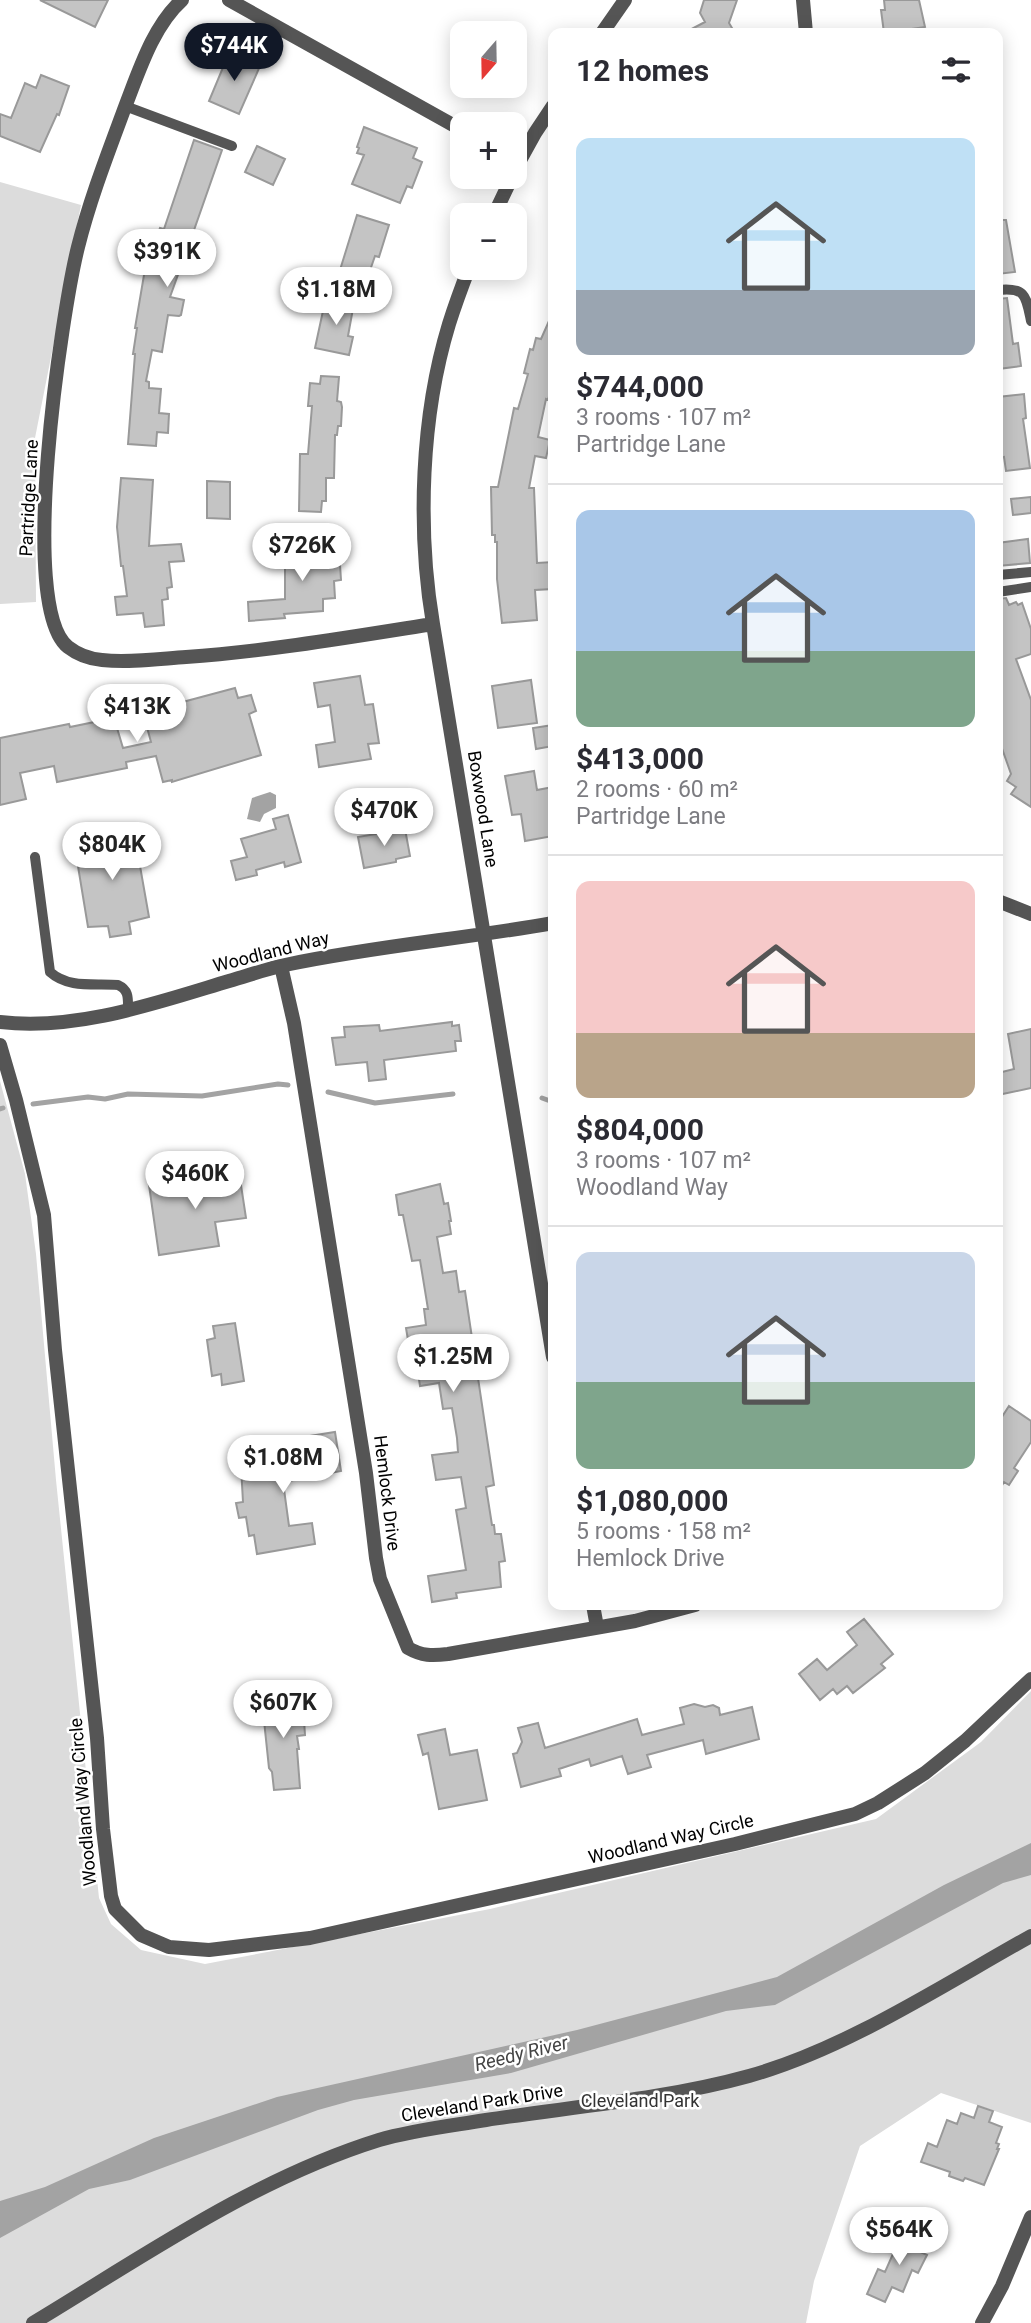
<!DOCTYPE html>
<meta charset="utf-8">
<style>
:root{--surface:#fff;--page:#f7f7f7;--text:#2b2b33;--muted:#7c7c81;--line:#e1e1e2;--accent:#111827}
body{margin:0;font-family:Roboto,sans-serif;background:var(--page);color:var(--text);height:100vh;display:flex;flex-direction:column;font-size:26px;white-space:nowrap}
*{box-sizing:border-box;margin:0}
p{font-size:23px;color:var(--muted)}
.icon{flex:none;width:38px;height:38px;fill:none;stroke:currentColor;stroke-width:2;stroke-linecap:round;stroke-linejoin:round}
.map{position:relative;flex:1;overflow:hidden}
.drawer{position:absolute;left:548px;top:28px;width:455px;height:1582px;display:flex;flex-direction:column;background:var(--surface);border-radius:14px;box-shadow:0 4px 18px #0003}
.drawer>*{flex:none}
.needle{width:46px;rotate:200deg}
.controls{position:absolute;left:450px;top:21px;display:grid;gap:14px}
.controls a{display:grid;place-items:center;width:77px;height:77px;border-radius:14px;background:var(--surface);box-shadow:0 4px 18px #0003;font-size:35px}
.price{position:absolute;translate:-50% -60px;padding:0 16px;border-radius:24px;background:#fff;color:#222;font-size:23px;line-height:46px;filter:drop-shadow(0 2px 4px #0008)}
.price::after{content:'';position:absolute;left:50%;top:42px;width:21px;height:16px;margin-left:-10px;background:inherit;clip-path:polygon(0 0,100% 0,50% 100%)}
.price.current{background:var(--accent);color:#fff}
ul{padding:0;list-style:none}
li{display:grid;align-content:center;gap:14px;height:371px;padding:0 28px}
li+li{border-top:2px solid var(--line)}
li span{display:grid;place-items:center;height:217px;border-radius:14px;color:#555}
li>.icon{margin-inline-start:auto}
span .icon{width:126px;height:126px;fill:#fffc;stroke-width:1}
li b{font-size:30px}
h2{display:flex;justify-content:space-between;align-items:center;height:84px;padding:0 28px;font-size:30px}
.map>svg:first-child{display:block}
.green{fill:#dcdcdc}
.water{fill:#a3a3a3}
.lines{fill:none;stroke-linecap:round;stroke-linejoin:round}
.stream{stroke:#a3a3a3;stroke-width:5}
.building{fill:#c4c4c4;stroke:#999;stroke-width:2}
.lane{stroke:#555;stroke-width:10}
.street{stroke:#555;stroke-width:14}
.labels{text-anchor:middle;stroke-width:5;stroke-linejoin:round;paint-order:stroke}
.street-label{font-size:18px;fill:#000;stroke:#fff}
.park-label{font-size:18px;fill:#333;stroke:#fff}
.water-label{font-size:19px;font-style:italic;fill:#444;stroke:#fff}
</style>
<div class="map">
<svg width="1031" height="2323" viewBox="0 0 1031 2323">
<rect width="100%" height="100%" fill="#fff"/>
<path class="green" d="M 0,182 L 81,205 L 35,438 L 36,602 L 0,604 Z
M 0,1081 L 25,1174 L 36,1254 L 56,1480 L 99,1898 L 111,1924 L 141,1950 L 205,1964 L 490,1909 L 876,1819 L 981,1742 L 1031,1691 L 1031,2123 L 941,2093 L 860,2146 L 814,2281 L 806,2323 L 0,2323 Z"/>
<path class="water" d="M 270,792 L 276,795 L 276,808 L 264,814 L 260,822 L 247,819 L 252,798 Z
M 1031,1843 L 1031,1875 L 1003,1883 L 775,2005 L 726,2011 L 511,2073 L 354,2100 L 318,2110 L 130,2180 L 89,2189 L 0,2238 L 0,2201 L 45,2187 L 154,2138 L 277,2097 L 577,2030 L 777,1977 L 944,1885 Z"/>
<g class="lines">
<path class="stream" d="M 328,1092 L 375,1103 L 453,1094
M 542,1098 L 553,1102
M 33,1104 L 88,1097 L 105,1099 L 128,1094 L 202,1096 L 278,1084 L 288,1085
M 0,1109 L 3,1108"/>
</g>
<path class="building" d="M 40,0 L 108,0 L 95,27 Z
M 704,0 L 737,0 L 729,23 L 735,33 L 684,33 L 705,22 L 700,13 Z
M 884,0 L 919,0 L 925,27 L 911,29 L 912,33 L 884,33 L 881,10 L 885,10 Z
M 229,53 L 260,66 L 239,114 L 209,101 Z
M 41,75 L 69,86 L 59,115 L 57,114 L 40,152 L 0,136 L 0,114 L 11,118 L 25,83 L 36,88 Z
M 364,127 L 417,148 L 413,158 L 422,162 L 412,188 L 407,186 L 400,203 L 352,184 L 364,155 L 357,153 L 359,148 L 357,147 Z
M 194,140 L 222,150 L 193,233 L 205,238 L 196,262 L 184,258 L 170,297 L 184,300 L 181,315 L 179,316 L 168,315 L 162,352 L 152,350 L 146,381 L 149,382 L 149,388 L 161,389 L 159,413 L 169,414 L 168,433 L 157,432 L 156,446 L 128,444 L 135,354 L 133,354 L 137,328 L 135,328 L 144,275 L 160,228 L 164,229 Z
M 257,146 L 285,159 L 273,185 L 245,172 Z
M 357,215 L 389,225 L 379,257 L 375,256 L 367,279 L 340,270 Z
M 998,220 L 1006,220 L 1015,272 L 998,274 Z
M 326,297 L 354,303 L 348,336 L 353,337 L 349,355 L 315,348 Z
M 1007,298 L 1013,344 L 1018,343 L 1021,366 L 998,369 L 998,299 Z
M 553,312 L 553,381 L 548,400 L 546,399 L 538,437 L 550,440 L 546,458 L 535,456 L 529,488 L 534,488 L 537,563 L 553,562 L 553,589 L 535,590 L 537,620 L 502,623 L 497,579 L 497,542 L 495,542 L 495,535 L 492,535 L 491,487 L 498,487 L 514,408 L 518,409 L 528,374 L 524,373 L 530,349 L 533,350 L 536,338 L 541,339 Z
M 321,376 L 339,377 L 337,401 L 341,402 L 342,407 L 341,426 L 338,426 L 337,435 L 335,435 L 334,478 L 326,478 L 326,501 L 322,501 L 321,512 L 299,511 L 300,454 L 308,454 L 312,406 L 308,406 L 310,383 L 320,384 Z
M 1024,394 L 1026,418 L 1023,419 L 1030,468 L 1006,471 L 1004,457 L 998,458 L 998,397 Z
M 121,478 L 153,480 L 149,546 L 181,544 L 184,561 L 169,562 L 172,587 L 167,588 L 168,599 L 162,600 L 164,625 L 145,627 L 143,613 L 117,615 L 115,597 L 127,596 L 123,566 L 121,566 L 117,527 Z
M 207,481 L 230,482 L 230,519 L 207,518 Z
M 1031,497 L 1031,513 L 1013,515 L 1011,499 Z
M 1028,539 L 1030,563 L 998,566 L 998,543 Z
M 332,543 L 333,565 L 340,565 L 341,580 L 334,581 L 335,598 L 323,599 L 323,611 L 284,614 L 285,618 L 249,621 L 248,602 L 285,599 L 285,546 Z
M 1006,598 L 1009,605 L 1016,602 L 1018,605 L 1022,603 L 1031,629 L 1031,654 L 1016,659 L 1031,700 L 1031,807 L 1011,794 L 1016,787 L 1007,781 L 1011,774 L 998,737 L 998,599 Z
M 360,676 L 365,705 L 373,704 L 379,743 L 368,744 L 371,759 L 319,767 L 316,745 L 335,742 L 330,705 L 318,707 L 314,683 Z
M 531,680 L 537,723 L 498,728 L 492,686 Z
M 235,688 L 238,698 L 251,695 L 256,711 L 249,714 L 261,755 L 172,782 L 172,780 L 163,782 L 156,756 L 126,762 L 127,768 L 57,782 L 54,766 L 20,773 L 26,799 L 0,805 L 0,738 L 69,724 L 70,727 L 114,718 L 123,748 L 151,742 L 145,720 L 166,714 L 164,707 Z
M 553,725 L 553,746 L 536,749 L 533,728 Z
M 534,771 L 537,790 L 553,787 L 553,836 L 525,841 L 521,814 L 512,815 L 505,776 Z
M 288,815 L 301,862 L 285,867 L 284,862 L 256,870 L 257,875 L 236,880 L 231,861 L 247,857 L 241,839 L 276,829 L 273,819 Z
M 405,829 L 410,856 L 396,859 L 396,862 L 364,868 L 358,837 Z
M 134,832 L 149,917 L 129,922 L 131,934 L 110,937 L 108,926 L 88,927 L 74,842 Z
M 452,1022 L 452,1026 L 459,1025 L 461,1041 L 455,1041 L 456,1051 L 384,1060 L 386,1079 L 369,1081 L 367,1062 L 336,1065 L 332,1038 L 345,1037 L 344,1027 L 379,1025 L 380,1031 Z
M 1031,1029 L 1031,1088 L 998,1095 L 998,1073 L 1014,1069 L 1008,1034 Z
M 239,1172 L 246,1218 L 215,1222 L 219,1246 L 159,1255 L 149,1185 Z
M 440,1184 L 444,1204 L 448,1203 L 451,1221 L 449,1221 L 451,1234 L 437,1237 L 443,1273 L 456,1271 L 459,1292 L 465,1291 L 494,1485 L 486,1487 L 492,1525 L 494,1525 L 495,1534 L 501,1534 L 505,1561 L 499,1562 L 501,1587 L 456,1593 L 457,1598 L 432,1602 L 428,1576 L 466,1570 L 456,1510 L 466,1508 L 461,1477 L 436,1480 L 432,1455 L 458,1452 L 457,1438 L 452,1408 L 443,1409 L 439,1383 L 420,1386 L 414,1345 L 409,1346 L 406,1328 L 426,1325 L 424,1309 L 428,1309 L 420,1260 L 412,1261 L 403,1215 L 399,1215 L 396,1195 Z
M 235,1323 L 244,1381 L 222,1385 L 221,1374 L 212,1376 L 207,1340 L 215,1338 L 213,1326 Z
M 1009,1406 L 1031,1421 L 1031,1442 L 1014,1468 L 1018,1471 L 1009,1485 L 1004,1482 L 998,1492 L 998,1423 Z
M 335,1432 L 341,1471 L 283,1482 L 289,1526 L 312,1523 L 315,1544 L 257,1554 L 254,1535 L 249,1536 L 246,1517 L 239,1518 L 236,1503 L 243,1502 L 241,1466 L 262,1463 L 262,1468 L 307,1461 L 303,1437 Z
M 864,1619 L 893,1654 L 881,1664 L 885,1668 L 853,1693 L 847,1686 L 837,1694 L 833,1689 L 820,1700 L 799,1674 L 817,1659 L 827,1670 L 857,1645 L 847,1632 Z
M 288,1689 L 290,1706 L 294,1706 L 295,1720 L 304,1720 L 305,1735 L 297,1736 L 299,1749 L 297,1749 L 300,1788 L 274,1790 L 272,1772 L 269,1768 L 263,1711 L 267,1710 L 266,1691 Z
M 694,1704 L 705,1707 L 713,1705 L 719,1708 L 720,1715 L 752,1707 L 759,1739 L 706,1754 L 703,1740 L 647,1755 L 651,1767 L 628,1774 L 622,1756 L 591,1766 L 589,1759 L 559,1769 L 561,1776 L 521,1787 L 513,1754 L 517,1753 L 522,1742 L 518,1728 L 538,1723 L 545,1748 L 637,1719 L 642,1735 L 684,1724 L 680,1708 Z
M 445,1729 L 450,1755 L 477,1750 L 487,1800 L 439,1809 L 428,1753 L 423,1755 L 418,1735 Z
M 978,2106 L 993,2111 L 989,2122 L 1002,2127 L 996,2143 L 999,2144 L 997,2149 L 999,2149 L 984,2185 L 965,2178 L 963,2181 L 949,2176 L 950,2172 L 921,2162 L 928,2143 L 937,2147 L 947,2120 L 957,2124 L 961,2113 L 974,2118 Z
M 904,2229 L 922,2237 L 916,2250 L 927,2255 L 918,2273 L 912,2270 L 903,2292 L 892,2287 L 885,2302 L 867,2294 L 878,2269 L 885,2272 Z"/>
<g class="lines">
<path class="lane" d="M 125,106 L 232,146
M 998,290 C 1026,287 1026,296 1031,321
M 998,575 L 1031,572
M 998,592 L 1031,587
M 35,857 L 50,972 C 69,989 95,983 118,985 C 129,990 128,998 128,1009"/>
<path class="street" d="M 182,0 C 153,26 139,71 125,107 C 108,153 90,199 78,247 C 62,311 17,607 68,647 C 77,654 90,659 102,660 C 129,663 158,659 186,657 C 269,651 351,637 433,624
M 229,0 L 462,130
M 803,0 L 806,33
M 602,33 L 625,0
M 514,171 L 535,133 L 553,106
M 494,215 L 512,177
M 469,268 C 462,286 455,305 449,324 C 421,416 417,528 433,624 L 553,1357
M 998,901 L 1031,914
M 281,966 L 294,1023 L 366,1473 L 376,1558 L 380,1579 L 408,1648 C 422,1656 432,1656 448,1654 L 635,1621 L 695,1605
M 0,1022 C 77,1031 156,1003 229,981 C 247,976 266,969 285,965 C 374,946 464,939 553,923
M 0,1045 L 16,1100 L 44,1215 L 55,1350 L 97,1738 L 103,1829 L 111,1896 L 115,1909 L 141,1935 L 169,1947 L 209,1950 L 310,1938 L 735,1844 L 855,1814 L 878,1803 L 925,1773 L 965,1741 L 1031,1679
M 593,1605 L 597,1627
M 33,2323 C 144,2256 254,2179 379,2140 C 413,2130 450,2126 486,2120 C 571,2107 666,2099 749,2076 C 846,2049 943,1985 1031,1936
M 982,2323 L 1002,2286 L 1031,2217"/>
</g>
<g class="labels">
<g class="street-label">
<text transform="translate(29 498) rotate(-87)" y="6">Partridge Lane</text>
<text transform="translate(483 809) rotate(81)" y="6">Boxwood Lane</text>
<text transform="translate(271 952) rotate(-14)" y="6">Woodland Way</text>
<text transform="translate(387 1493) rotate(83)" y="6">Hemlock Drive</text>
<text transform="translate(83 1802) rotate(-95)" y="6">Woodland Way Circle</text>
<text transform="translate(671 1839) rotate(-13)" y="6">Woodland Way Circle</text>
<text transform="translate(482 2103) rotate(-9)" y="6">Cleveland Park Drive</text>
</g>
<g class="park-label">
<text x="640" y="2107">Cleveland Park</text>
</g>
<g class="water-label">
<text transform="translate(521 2053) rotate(-14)" y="7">Reedy River</text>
</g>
</g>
</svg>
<div class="controls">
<a><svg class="needle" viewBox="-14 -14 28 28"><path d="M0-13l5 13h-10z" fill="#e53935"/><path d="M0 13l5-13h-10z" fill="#7c7c81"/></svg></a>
<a>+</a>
<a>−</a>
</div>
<b class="price current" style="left:234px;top:83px">$744K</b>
<b class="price" style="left:167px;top:289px">$391K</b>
<b class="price" style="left:336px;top:327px">$1.18M</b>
<b class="price" style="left:302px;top:583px">$726K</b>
<b class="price" style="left:137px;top:744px">$413K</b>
<b class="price" style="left:384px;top:848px">$470K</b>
<b class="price" style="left:112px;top:882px">$804K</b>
<b class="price" style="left:195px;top:1211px">$460K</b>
<b class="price" style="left:453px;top:1394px">$1.25M</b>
<b class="price" style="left:283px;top:1495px">$1.08M</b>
<b class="price" style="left:283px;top:1740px">$607K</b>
<b class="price" style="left:899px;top:2267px">$564K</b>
<section class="drawer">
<h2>12 homes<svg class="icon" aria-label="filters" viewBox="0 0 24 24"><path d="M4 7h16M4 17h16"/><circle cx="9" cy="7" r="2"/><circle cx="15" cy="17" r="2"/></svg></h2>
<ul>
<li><span style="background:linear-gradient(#bfe0f5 70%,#9aa5b1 0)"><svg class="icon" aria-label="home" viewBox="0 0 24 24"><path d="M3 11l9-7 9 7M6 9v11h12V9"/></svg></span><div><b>$744,000</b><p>3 rooms · 107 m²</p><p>Partridge Lane</p></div></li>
<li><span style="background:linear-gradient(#a9c7e8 65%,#7fa58c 0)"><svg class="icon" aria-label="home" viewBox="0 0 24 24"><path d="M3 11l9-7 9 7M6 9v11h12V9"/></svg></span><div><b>$413,000</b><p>2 rooms · 60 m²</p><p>Partridge Lane</p></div></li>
<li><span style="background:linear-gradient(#f6c9c9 70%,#b9a48a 0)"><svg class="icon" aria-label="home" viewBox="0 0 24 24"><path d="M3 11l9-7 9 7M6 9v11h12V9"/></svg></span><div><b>$804,000</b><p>3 rooms · 107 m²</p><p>Woodland Way</p></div></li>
<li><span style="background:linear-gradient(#c9d6e8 60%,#7fa58c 0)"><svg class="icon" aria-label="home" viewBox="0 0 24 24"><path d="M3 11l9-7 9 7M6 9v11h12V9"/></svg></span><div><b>$1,080,000</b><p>5 rooms · 158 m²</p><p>Hemlock Drive</p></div></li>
</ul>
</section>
</div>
